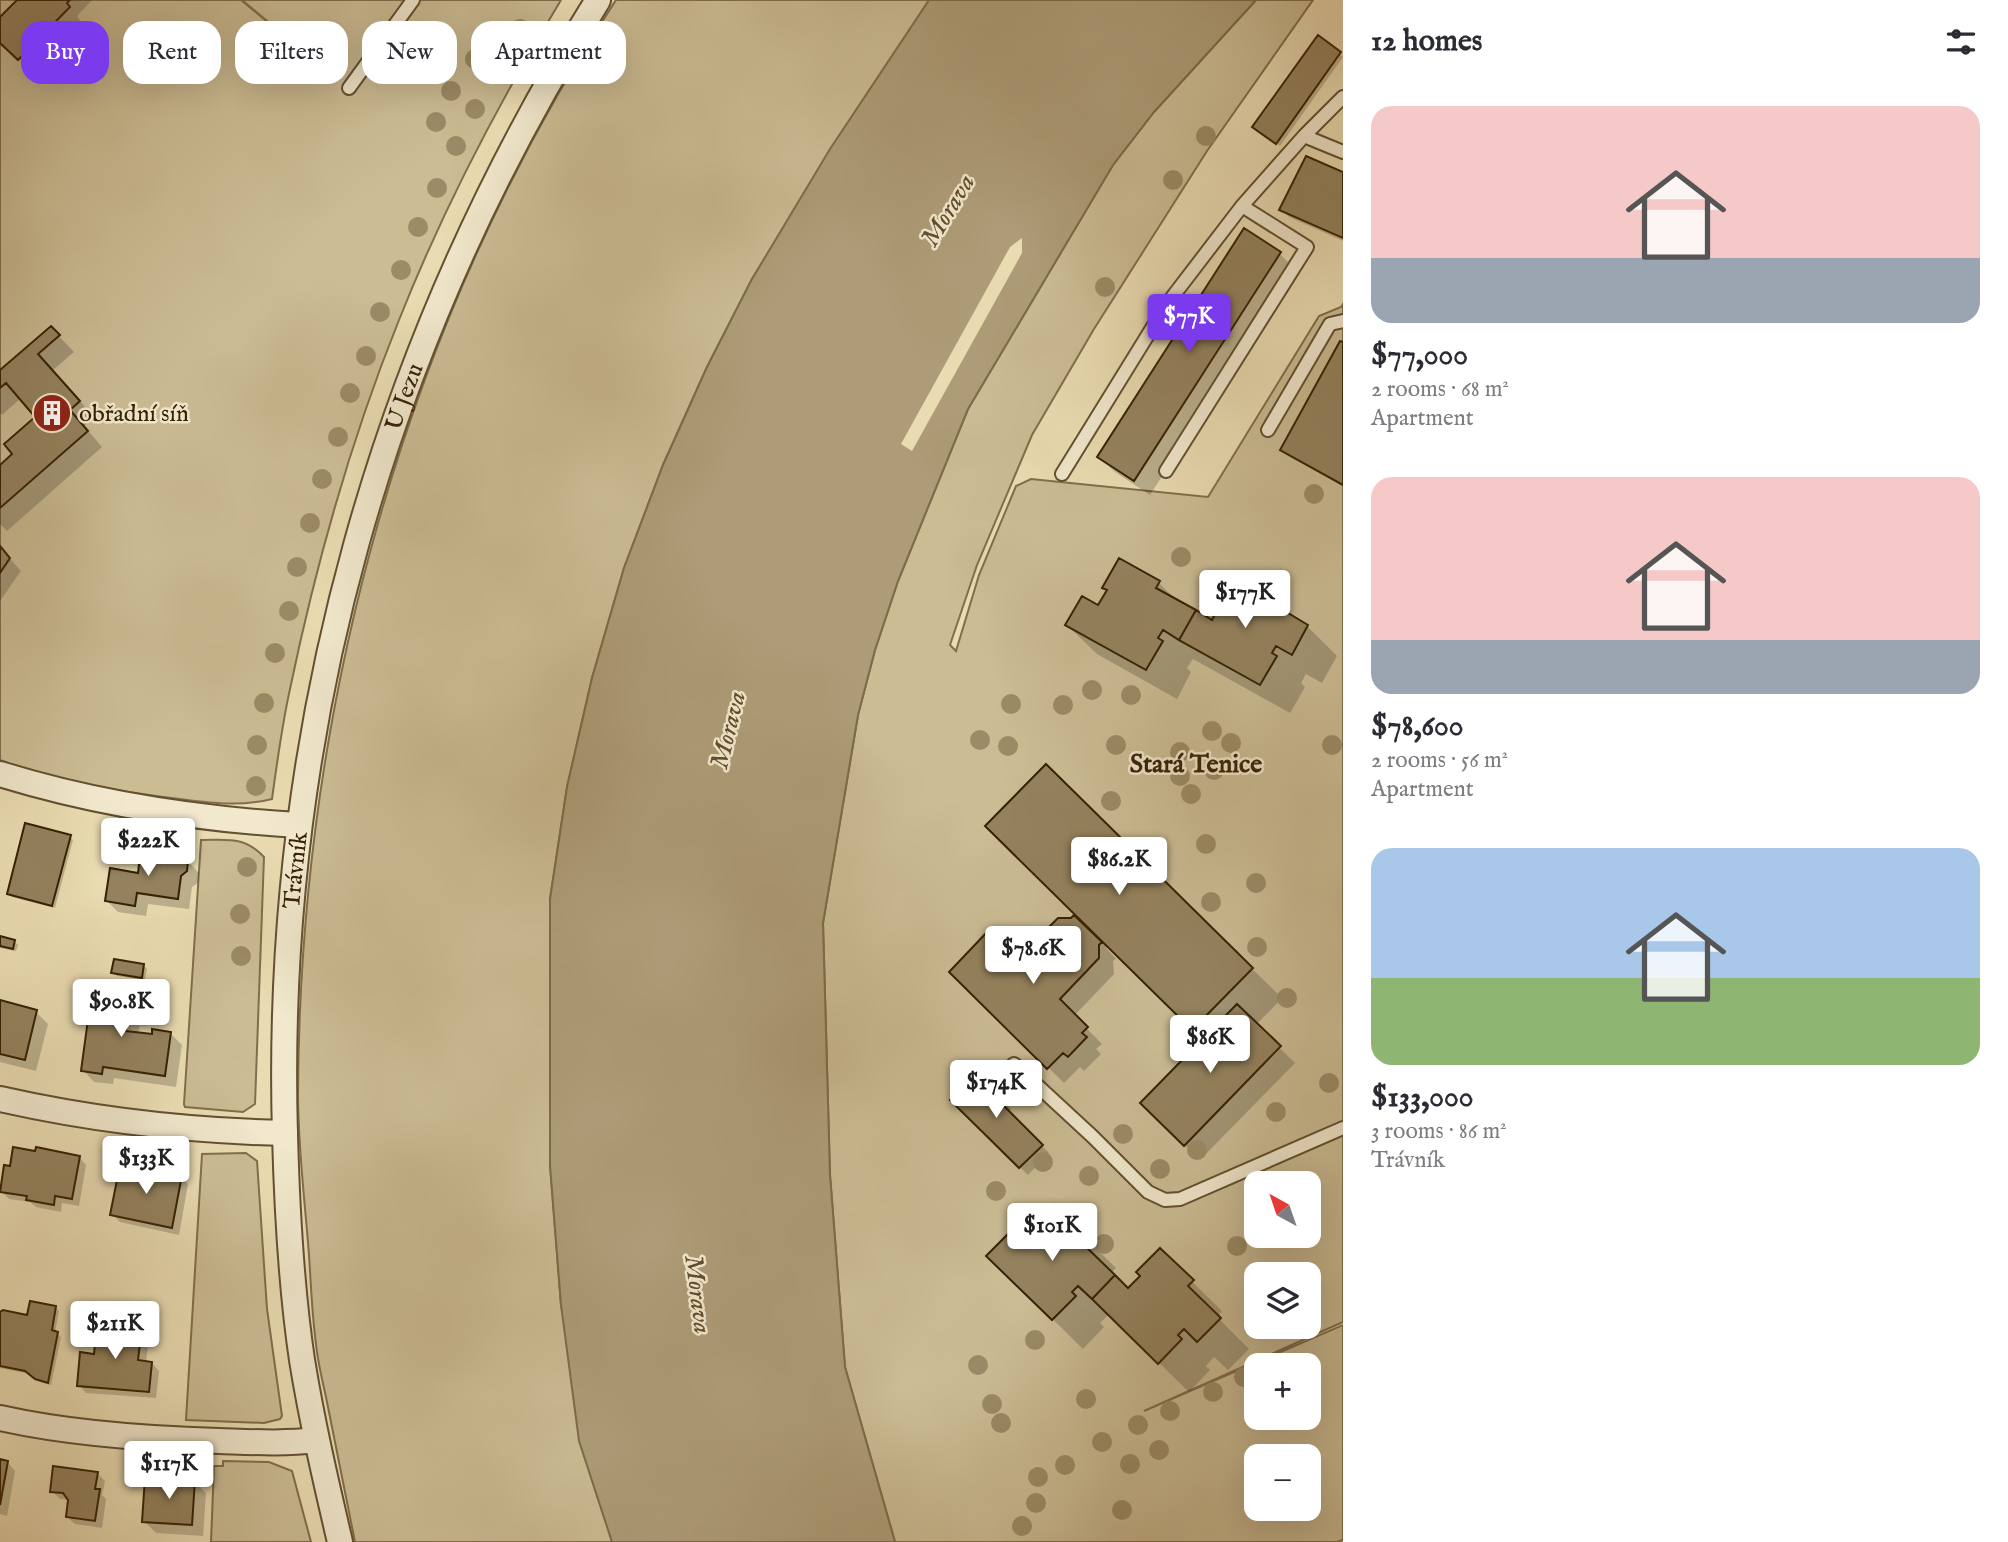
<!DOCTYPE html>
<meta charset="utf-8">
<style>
:root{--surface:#fff;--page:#f2f2f3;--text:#2b2b33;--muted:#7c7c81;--accent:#7c3aed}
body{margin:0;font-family:"IM FELL English",serif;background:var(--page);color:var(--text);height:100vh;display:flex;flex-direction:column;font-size:26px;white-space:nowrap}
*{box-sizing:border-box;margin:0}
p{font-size:23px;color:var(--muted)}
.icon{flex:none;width:38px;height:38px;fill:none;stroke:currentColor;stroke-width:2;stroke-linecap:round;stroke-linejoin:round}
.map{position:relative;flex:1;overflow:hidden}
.side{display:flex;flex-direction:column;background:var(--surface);width:665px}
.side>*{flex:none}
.banner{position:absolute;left:21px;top:21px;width:665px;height:63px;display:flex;gap:14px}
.needle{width:46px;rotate:320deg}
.fabs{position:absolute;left:1244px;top:1171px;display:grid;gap:14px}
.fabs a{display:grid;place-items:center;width:77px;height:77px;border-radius:14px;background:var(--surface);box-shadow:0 7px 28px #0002;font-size:35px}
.price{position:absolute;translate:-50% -60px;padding:0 16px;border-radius:7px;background:#fff;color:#222;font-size:23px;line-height:46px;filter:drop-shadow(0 2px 4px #0008)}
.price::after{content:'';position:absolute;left:50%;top:42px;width:21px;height:16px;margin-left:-10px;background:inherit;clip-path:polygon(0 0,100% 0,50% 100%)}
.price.on{background:var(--accent);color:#fff}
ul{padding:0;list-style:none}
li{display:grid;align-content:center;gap:14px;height:371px;padding:0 28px}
li span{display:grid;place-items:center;height:217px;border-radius:21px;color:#555}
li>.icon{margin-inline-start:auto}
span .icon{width:126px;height:126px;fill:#fffc;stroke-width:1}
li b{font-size:30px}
h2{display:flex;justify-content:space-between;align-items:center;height:84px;padding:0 28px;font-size:30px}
.tag{padding:0 24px;border-radius:21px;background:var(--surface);box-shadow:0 7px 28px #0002;font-size:24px;line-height:63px}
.tag.on{background:var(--accent);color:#fff}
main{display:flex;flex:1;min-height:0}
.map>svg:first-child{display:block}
.green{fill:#cbbc94;stroke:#806e4c;stroke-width:2;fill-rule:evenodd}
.water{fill:#ad9c77;stroke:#7d6b49;stroke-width:2}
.pier{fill:#eadcb2}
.shadow{fill:#0003}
.building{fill:#94825e;stroke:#362104;stroke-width:2}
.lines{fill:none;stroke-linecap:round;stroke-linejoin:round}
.service-casing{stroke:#635030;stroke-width:16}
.minor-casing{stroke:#635030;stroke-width:28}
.service{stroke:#f1e8cd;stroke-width:12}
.minor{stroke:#f1e8cd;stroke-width:24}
.tree{fill:#9b8b66}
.labels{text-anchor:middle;stroke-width:5;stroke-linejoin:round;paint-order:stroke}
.street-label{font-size:24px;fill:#362104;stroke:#f1e8cd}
.poi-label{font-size:24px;fill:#362104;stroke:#f1e8cd;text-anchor:start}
.water-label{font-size:26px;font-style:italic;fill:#604c2c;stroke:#f1e8cd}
.neighbourhood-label{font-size:26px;font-weight:bold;fill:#362104;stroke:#f1e8cd}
</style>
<main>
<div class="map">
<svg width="1343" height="1542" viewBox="0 0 1343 1542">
<rect width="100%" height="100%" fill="#eadcb2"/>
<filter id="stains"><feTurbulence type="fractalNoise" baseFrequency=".00286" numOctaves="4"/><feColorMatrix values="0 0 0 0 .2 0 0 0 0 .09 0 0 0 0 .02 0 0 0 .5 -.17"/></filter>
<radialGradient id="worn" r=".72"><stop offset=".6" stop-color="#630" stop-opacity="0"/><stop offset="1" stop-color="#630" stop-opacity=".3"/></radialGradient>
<path class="green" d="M 0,0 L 241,0 L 335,78 L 242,0 L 561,0 C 499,102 443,209 399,320 C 351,439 316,564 290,689 C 282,725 277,762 272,799 C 240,807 212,803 180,799 C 119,792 58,781 0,760 Z
M 616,0 L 929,0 L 752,279 L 707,367 L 663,465 L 624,568 L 592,678 L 567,787 L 550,899 L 550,1165 L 561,1305 L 612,1542 L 355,1542 C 346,1497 337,1452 328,1407 C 324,1386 318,1365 316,1344 C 312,1315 311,1285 309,1255 C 305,1202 298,1148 298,1094 C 300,708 403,324 616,0 Z
M 1256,0 L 1313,0 L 1207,151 L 1094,329 L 1032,435 L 977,565 L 950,645 L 956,651 L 979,575 L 1016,486 L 1031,479 L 1208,497 L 1319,316 L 1341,307 L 1343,304 L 1343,1322 L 1144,1411 L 1343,1325 L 1343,1540 L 1337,1542 L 895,1542 L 845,1367 L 830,1175 L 823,923 L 858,715 L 875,650 L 898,581 L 968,409 L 1113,165 L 1154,112 ZM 1256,1183 L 1309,1183 L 1309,1236 L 1256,1236 ZM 1256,1274 L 1309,1274 L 1309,1326 L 1256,1326 ZM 1256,1365 L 1309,1365 L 1309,1418 L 1256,1418 ZM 1256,1456 L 1309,1456 L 1309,1508 L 1256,1508 Z
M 201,840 C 228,840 244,836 264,857 L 255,1104 L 243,1112 L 185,1107 L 184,1104 Z
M 246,1153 L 257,1161 L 267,1309 L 282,1416 L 280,1419 L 264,1423 L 186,1420 L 202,1154 Z
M 223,1461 L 269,1462 L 292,1471 L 311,1542 L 211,1542 L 214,1466 L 223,1466 Z"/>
<path class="water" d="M 929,0 L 1256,0 L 1154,112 L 1113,165 L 968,409 L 898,581 L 875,650 L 858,715 L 823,923 L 830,1175 L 845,1367 L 895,1542 L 612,1542 L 579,1441 L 561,1305 L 550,1165 L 550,899 L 567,787 L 592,678 L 624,568 L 663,465 L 707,367 L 752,279 L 830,149 Z"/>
<path class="pier" d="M 1022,238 L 1022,253 L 912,451 L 901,444 L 1010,247 Z"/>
<path class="shadow" d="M 19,0 L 92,0 L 77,16 L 80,20 L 31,70 L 0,41 L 0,20 Z
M 1318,38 L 1343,57 L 1280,146 L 1258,130 Z
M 1343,174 L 1343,241 L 1289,217 L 1281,209 Z
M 1280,254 L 1295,269 L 1150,495 L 1115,472 L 1099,457 Z
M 51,328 L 74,352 L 53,370 L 94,417 L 84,426 L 102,447 L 7,531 L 0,524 L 0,467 L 14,454 L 37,417 L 21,398 L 2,415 L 0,413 L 0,372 Z
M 0,548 L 21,571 L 0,601 Z
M 1159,583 L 1179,603 L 1213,622 L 1273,597 L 1294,619 L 1307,626 L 1337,656 L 1322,683 L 1306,674 L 1301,683 L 1305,687 L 1290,713 L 1193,659 L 1187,668 L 1191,672 L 1177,699 L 1097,654 L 1067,625 L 1099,607 L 1108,591 L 1104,587 Z
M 1046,766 L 1282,998 L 1256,1025 L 1295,1063 L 1200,1160 L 1142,1103 L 1204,1040 L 1108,946 L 1106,948 L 1116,959 L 1113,961 L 1114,974 L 1074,1016 L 1102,1044 L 1096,1049 L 1101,1054 L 1084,1071 L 1080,1067 L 1064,1083 L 951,972 L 1018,960 L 1077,915 Z
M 70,837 L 73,840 L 55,908 L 12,897 L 9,893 Z
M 183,856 L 199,873 L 198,883 L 192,887 L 189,909 L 148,904 L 146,916 L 118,912 L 107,901 L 139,875 Z
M 0,938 L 14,941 L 18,945 L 16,951 L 0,948 Z
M 143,965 L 147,969 L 145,980 L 117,976 L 113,973 Z
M 136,998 L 147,1010 L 145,1026 L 140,1025 L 138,1034 L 153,1036 L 170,1033 L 182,1045 L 176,1087 L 114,1078 L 113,1084 L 94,1082 L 83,1070 Z
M 0,1002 L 36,1012 L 48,1024 L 36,1071 L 0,1062 Z
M 976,1075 L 1011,1109 L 1008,1112 L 1049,1153 L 1028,1175 L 952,1100 Z
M 79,1157 L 86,1165 L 79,1206 L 62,1203 L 61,1212 L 36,1207 L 30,1202 L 9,1199 L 1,1191 L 11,1168 Z
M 181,1177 L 188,1184 L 179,1235 L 120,1222 L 112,1214 Z
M 1054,1207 L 1116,1268 L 1111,1273 L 1128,1291 L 1142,1276 L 1160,1250 L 1222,1311 L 1217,1317 L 1249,1349 L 1228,1370 L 1214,1357 L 1206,1366 L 1210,1370 L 1189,1392 L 1109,1314 L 1100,1323 L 1104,1327 L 1083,1349 L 1018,1285 L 1023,1247 Z
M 55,1308 L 59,1311 L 55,1333 L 61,1337 L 51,1385 L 40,1382 L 30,1374 L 0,1368 L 0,1314 L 28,1317 Z
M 141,1329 L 149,1337 L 146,1363 L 152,1363 L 159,1371 L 156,1398 L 86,1393 L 79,1385 L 96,1356 Z
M 0,1461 L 8,1463 L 15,1471 L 7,1516 L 0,1514 Z
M 97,1473 L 105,1481 L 102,1495 L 106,1499 L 102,1528 L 75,1524 L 67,1517 L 70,1500 L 60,1499 L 52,1491 Z
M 194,1482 L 206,1493 L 203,1536 L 156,1533 L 144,1521 Z"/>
<path class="building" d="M 17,0 L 70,0 L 67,3 L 70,7 L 18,60 L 0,43 L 0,17 Z
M 1318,35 L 1341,52 L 1276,144 L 1252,127 Z
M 1306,156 L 1343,172 L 1343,238 L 1279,210 Z
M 1244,228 L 1281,252 L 1134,481 L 1097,457 Z
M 51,326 L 60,335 L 38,354 L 80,401 L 70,410 L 88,431 L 0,508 L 0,465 L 12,454 L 4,444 L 35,417 L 6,383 L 0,388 L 0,370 Z
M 1340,341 L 1343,342 L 1343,485 L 1280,450 Z
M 0,546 L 10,558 L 0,573 Z
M 1119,558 L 1160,581 L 1156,588 L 1196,610 L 1179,640 L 1163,630 L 1158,638 L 1163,641 L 1146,670 L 1065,625 L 1082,596 L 1098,605 L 1107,590 L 1102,588 Z
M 1233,572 L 1274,595 L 1270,602 L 1308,625 L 1292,655 L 1276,646 L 1272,653 L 1277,656 L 1260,685 L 1179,640 L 1196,610 L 1212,620 L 1220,604 L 1216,602 Z
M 1046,764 L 1253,968 L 1192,1030 L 985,826 Z
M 25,823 L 71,835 L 52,906 L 7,894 Z
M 141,848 L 184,854 L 188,860 L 187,871 L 181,876 L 178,899 L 137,893 L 135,906 L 105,901 L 110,868 L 138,873 Z
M 1074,915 L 1102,942 L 1099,945 L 1099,958 L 1060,999 L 1088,1027 L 1082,1033 L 1087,1037 L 1068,1057 L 1063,1053 L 1047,1069 L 949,972 L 989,930 L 1018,958 L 1058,918 L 1071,918 Z
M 0,936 L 15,940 L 13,949 L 0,946 Z
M 114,959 L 144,964 L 142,978 L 111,973 Z
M 92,990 L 136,997 L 134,1015 L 128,1015 L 126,1031 L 152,1034 L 152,1029 L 171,1032 L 165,1076 L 103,1067 L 102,1074 L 81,1071 Z
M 0,1000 L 37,1010 L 25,1060 L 0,1054 Z
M 1237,1004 L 1281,1046 L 1184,1146 L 1140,1103 Z
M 976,1072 L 1005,1100 L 1001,1103 L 1043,1145 L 1019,1168 L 950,1100 Z
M 13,1147 L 35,1151 L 36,1147 L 80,1156 L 72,1199 L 55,1196 L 54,1205 L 26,1200 L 27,1196 L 0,1192 L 4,1165 L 10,1166 Z
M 120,1165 L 182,1175 L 172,1228 L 110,1215 Z
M 1054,1204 L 1088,1237 L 1082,1243 L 1115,1275 L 1092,1299 L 1078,1286 L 1072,1292 L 1076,1296 L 1052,1320 L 986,1256 L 1010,1232 L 1023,1244 L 1034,1232 L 1031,1229 Z
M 1160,1248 L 1194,1280 L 1188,1286 L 1221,1318 L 1197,1342 L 1184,1329 L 1178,1335 L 1182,1339 L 1158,1364 L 1092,1299 L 1115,1275 L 1128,1288 L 1140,1276 L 1136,1272 Z
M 30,1301 L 56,1306 L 52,1330 L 58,1332 L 48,1383 L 35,1379 L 25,1371 L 0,1366 L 0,1312 L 3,1310 L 27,1315 Z
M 97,1323 L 142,1327 L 138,1360 L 152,1362 L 149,1392 L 77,1386 L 80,1352 L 94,1354 Z
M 0,1459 L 8,1461 L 0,1505 Z
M 53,1466 L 98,1472 L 95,1489 L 100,1489 L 95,1521 L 66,1517 L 68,1500 L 63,1493 L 50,1492 Z
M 145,1477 L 195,1480 L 192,1525 L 142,1522 Z"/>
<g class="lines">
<g class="service-casing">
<path id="service" d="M 349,88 L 413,0
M 1343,97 L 1304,136 L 1343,152
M 1268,430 L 1330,324 L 1343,321
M 1166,471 L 1307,247 L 1242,206 L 1304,136
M 1062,474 L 1167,304 L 1242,206
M 990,1086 L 1014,1064 L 1093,1137 L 1148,1192 L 1165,1200 L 1180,1199 L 1343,1128"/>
</g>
<g class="minor-casing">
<g id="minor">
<path d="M 0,774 C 97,804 197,819 298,825"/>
<path d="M 0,1099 C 93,1120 189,1131 285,1133"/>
<path d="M 0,1418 C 71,1434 146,1439 219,1441 C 251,1442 284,1444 316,1440"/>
<path id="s1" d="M 340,1542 C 326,1482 312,1422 302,1360 C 291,1286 287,1210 285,1135 C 273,730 383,342 598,0"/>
</g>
</g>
<use href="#service" class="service"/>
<use href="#minor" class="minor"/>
</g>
<g class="tree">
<circle cx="520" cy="29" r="10"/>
<circle cx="496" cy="32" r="10"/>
<circle cx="475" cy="59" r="10"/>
<circle cx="503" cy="67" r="10"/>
<circle cx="451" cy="91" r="10"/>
<circle cx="475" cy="109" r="10"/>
<circle cx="436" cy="122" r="10"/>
<circle cx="1206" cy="136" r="10"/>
<circle cx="456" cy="146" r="10"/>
<circle cx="1173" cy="180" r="10"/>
<circle cx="437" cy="188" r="10"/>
<circle cx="418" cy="227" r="10"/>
<circle cx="401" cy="270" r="10"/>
<circle cx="1105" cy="287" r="10"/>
<circle cx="380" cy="312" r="10"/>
<circle cx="366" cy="356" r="10"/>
<circle cx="350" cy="393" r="10"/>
<circle cx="338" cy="437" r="10"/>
<circle cx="322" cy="479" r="10"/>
<circle cx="1314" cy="494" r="10"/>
<circle cx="310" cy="523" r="10"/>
<circle cx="1181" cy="557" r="10"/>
<circle cx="297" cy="567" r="10"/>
<circle cx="289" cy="611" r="10"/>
<circle cx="275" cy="653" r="10"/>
<circle cx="1092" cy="690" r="10"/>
<circle cx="1131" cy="695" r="10"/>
<circle cx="264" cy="703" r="10"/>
<circle cx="1011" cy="704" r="10"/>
<circle cx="1063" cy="705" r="10"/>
<circle cx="1212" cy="731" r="10"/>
<circle cx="980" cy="740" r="10"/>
<circle cx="1231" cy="743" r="10"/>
<circle cx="257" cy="745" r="10"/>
<circle cx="1116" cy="745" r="10"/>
<circle cx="1332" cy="745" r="10"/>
<circle cx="1008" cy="746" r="10"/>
<circle cx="1180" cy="752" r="10"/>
<circle cx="1214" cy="770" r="10"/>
<circle cx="1180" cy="776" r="10"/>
<circle cx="256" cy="786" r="10"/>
<circle cx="1191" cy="794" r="10"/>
<circle cx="1111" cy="801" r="10"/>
<circle cx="1206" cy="844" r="10"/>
<circle cx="247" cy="867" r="10"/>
<circle cx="1256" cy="883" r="10"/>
<circle cx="1211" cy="902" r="10"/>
<circle cx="240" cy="914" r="10"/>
<circle cx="1257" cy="947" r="10"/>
<circle cx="241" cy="956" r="10"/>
<circle cx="1287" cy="998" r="10"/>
<circle cx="1329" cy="1083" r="10"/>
<circle cx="1276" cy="1112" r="10"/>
<circle cx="1123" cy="1134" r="10"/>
<circle cx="1197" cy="1150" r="10"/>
<circle cx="1043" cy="1162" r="10"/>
<circle cx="1160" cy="1169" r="10"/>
<circle cx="1089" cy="1176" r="10"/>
<circle cx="996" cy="1191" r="10"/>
<circle cx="1104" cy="1244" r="10"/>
<circle cx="1237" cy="1246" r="10"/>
<circle cx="1035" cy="1340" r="10"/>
<circle cx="978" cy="1365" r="10"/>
<circle cx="1244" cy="1377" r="10"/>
<circle cx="1213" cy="1392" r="10"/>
<circle cx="1086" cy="1399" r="10"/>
<circle cx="992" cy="1404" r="10"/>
<circle cx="1170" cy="1411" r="10"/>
<circle cx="1001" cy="1423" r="10"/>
<circle cx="1138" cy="1425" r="10"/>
<circle cx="1102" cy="1442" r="10"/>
<circle cx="1159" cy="1450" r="10"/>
<circle cx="1130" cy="1464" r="10"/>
<circle cx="1065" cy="1465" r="10"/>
<circle cx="1038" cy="1477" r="10"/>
<circle cx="1036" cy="1503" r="10"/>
<circle cx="1122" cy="1510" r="10"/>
<circle cx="1022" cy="1526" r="10"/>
</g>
<defs>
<g id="building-disc" transform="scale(2.0125)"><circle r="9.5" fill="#8f2418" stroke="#f1e8cd"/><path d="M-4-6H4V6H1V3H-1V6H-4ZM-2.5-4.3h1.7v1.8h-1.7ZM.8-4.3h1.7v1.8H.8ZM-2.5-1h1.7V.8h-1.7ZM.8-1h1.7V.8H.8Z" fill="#fff"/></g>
</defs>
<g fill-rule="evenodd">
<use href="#building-disc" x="52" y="413"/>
</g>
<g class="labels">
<g class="street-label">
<text dy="8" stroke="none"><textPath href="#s1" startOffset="1164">U Jezu</textPath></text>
<text dy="8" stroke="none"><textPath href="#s1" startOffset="677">Trávník</textPath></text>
</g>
<g class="poi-label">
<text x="79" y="421">obřadní síň</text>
</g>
<g class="water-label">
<text transform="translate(947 210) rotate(-59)" y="9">Morava</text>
<text transform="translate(727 730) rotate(-76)" y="9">Morava</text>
<text transform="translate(699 1294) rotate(83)" y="9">Morava</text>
</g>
<g class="neighbourhood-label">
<text x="1196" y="772">Stará Tenice</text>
</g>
</g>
<rect width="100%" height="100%" filter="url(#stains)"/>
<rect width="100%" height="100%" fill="url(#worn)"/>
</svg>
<div class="fabs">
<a><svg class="needle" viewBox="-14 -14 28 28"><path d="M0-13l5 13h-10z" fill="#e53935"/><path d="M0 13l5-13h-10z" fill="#7c7c81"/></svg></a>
<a><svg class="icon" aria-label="layers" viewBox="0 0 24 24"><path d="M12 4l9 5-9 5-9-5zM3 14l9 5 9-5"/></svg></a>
<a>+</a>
<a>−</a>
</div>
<b class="price on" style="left:1189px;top:354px">$77K</b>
<b class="price" style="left:1245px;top:630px">$177K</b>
<b class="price" style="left:148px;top:878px">$222K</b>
<b class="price" style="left:1119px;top:897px">$86.2K</b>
<b class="price" style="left:1033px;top:986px">$78.6K</b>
<b class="price" style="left:121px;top:1039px">$90.8K</b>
<b class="price" style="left:1210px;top:1075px">$86K</b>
<b class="price" style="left:996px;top:1120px">$174K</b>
<b class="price" style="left:146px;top:1196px">$133K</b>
<b class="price" style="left:1052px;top:1263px">$101K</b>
<b class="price" style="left:115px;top:1361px">$211K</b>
<b class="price" style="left:169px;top:1501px">$117K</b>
<div class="banner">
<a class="tag on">Buy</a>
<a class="tag">Rent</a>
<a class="tag">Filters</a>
<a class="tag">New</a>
<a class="tag">Apartment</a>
</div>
</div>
<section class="side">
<h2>12 homes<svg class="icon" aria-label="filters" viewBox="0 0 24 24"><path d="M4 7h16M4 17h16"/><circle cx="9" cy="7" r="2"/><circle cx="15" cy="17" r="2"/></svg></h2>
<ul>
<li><span style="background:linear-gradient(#f6c9c9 70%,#9aa5b1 0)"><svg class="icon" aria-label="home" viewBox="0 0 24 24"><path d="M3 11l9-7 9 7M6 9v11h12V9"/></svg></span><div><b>$77,000</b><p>2 rooms · 68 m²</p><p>Apartment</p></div></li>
<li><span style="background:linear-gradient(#f6c9c9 75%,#9aa5b1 0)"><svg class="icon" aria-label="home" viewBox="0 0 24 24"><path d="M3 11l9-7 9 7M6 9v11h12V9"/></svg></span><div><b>$78,600</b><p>2 rooms · 56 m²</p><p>Apartment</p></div></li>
<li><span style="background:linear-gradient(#a9c7e8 60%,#8fb573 0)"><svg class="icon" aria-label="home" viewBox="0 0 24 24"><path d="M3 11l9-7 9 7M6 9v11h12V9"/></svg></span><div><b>$133,000</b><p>3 rooms · 86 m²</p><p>Trávník</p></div></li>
</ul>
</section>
</main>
